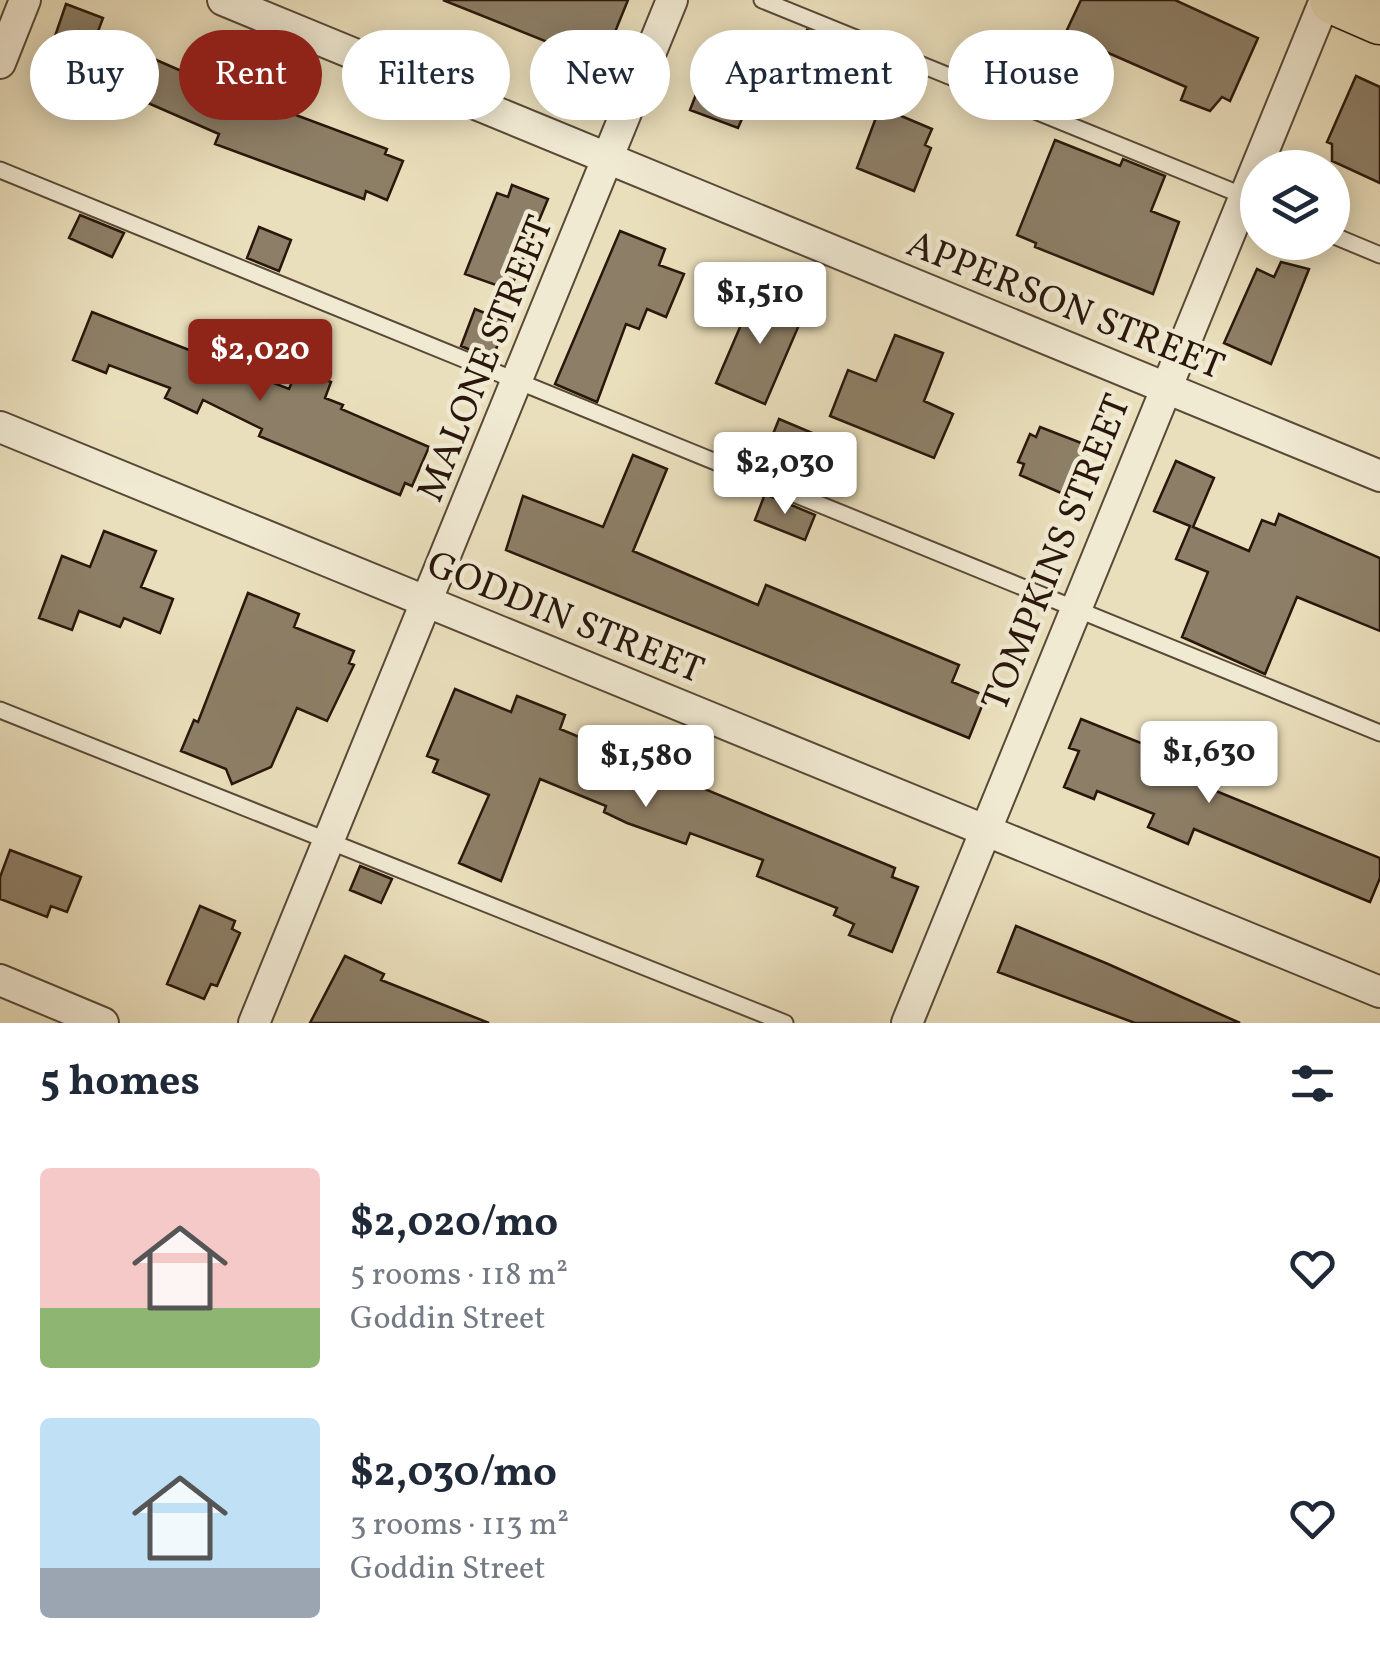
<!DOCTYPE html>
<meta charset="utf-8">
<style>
:root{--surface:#fff;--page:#f2f2f3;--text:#1f2937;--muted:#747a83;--accent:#8f2418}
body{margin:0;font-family:Vollkorn,serif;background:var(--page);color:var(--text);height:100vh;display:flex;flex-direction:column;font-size:38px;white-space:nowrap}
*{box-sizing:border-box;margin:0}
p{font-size:32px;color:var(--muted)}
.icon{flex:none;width:55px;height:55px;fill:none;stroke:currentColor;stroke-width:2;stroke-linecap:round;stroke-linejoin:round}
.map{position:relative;height:1023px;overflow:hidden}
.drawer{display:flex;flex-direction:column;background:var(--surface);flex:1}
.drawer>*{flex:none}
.hud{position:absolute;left:30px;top:30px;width:1320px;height:90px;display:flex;gap:20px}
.tools{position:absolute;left:1240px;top:150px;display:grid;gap:20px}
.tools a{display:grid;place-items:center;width:110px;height:110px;border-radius:50%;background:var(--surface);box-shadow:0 5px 25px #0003;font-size:50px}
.price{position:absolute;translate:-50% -85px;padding:0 22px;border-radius:10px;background:#fff;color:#222;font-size:32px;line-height:65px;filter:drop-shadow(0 2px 5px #0008)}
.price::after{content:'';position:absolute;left:50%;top:60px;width:30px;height:22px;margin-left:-15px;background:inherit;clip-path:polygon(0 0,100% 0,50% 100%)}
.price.selected{background:var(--accent);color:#fff}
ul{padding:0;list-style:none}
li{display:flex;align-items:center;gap:30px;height:250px;padding:0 40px}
li span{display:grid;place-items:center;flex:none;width:280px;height:200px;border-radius:10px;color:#555}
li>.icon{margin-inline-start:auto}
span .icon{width:120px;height:120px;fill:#fffc;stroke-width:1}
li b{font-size:42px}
h2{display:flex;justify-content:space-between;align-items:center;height:120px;padding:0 40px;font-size:42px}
.pill{padding:0 35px;border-radius:45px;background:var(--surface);box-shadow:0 5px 25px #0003;font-size:35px;line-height:90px}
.pill.selected{background:var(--accent);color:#fff}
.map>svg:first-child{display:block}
.building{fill:#8d7f67;stroke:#29170b;stroke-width:2.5}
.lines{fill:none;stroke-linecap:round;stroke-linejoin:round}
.lane-casing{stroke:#594937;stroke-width:19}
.street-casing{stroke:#594937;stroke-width:34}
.primary-casing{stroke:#29170b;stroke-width:51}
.lane{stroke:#f1ead3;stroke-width:15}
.street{stroke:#f1ead3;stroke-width:30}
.primary{stroke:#eadfbc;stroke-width:48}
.labels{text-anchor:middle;stroke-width:9;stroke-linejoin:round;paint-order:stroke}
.street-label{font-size:38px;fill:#29170b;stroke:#f1ead3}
</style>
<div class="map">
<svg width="1380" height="1023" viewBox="0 0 1380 1023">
<rect width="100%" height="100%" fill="#eadfbc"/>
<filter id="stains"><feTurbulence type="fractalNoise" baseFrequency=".002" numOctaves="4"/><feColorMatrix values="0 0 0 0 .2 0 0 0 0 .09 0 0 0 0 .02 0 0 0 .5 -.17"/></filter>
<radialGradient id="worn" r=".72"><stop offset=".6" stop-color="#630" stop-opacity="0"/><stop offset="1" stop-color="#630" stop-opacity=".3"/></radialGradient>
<path class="building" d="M 443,0 L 628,0 L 602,64 Z
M 1081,0 L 1175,0 L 1258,38 L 1230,101 L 1222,97 L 1210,111 L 1181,100 L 1186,87 L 1065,34 Z
M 66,4 L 103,18 L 97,34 L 202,80 L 387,149 L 385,154 L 403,161 L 387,200 L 366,191 L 364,199 L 215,144 L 219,134 L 93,79 L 81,108 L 50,97 L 54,88 L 39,83 Z
M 807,30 L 840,44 L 822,84 L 789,71 Z
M 724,37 L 776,60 L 761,99 L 752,96 L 738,128 L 690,110 L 716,42 L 721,44 Z
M 1356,76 L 1380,87 L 1380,183 L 1332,161 L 1332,144 L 1327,142 Z
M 880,107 L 932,129 L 925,145 L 931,148 L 914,191 L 857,168 Z
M 1055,140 L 1120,166 L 1123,159 L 1165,176 L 1151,211 L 1179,222 L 1153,294 L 1035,247 L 1036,243 L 1017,235 Z
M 512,185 L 548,199 L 510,290 L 465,274 L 497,193 L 508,197 Z
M 80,215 L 124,233 L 112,257 L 69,238 Z
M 259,227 L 291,240 L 279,271 L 247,258 Z
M 620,231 L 665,249 L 659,265 L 684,274 L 666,317 L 647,309 L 639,329 L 626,324 L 597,402 L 555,384 Z
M 1281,262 L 1309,269 L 1271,364 L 1224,343 L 1257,269 L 1274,277 Z
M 756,290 L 800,309 L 795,322 L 799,325 L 765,404 L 716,383 Z
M 475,309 L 507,322 L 492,359 L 461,346 Z
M 92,312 L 289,389 L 298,368 L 331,382 L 325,398 L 343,405 L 341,409 L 429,447 L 412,486 L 405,483 L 400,495 L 259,436 L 262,429 L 203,400 L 197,413 L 165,398 L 170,388 L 109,365 L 106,373 L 73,360 Z
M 895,335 L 943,353 L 924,401 L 953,414 L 934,458 L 830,416 L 848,370 L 876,381 Z
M 779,419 L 843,446 L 824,494 L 773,473 L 775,467 L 762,462 Z
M 1040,427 L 1089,446 L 1068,496 L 1020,475 L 1024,464 L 1018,462 L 1030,434 L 1036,437 Z
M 633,455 L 667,469 L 633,551 L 758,605 L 766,585 L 959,665 L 952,682 L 986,696 L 969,738 L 506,550 L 523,496 L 603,527 Z
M 1176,461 L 1214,478 L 1193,527 L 1249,551 L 1262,520 L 1275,525 L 1279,514 L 1380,558 L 1380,631 L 1297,597 L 1265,674 L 1182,637 L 1208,572 L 1176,559 L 1190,526 L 1154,511 Z
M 765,494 L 815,515 L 805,540 L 755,520 Z
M 104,531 L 156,551 L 141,587 L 173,599 L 160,633 L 124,618 L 120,627 L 79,611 L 72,630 L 39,618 L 62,556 L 90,567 Z
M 248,593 L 299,614 L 294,627 L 354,651 L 349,663 L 354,665 L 327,721 L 297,708 L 271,767 L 232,784 L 226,769 L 181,751 L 194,720 L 198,722 Z
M 455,689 L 511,712 L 517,696 L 565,715 L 560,729 L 895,868 L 892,877 L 918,887 L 892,952 L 849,935 L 854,924 L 834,915 L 837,908 L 757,876 L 763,860 L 690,833 L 686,844 L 627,823 L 604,812 L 606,806 L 540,779 L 501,881 L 459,863 L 489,795 L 433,772 L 438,760 L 427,756 Z
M 1081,719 L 1173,756 L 1185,727 L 1220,741 L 1208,767 L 1218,771 L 1211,789 L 1380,858 L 1380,878 L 1370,902 L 1194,829 L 1188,844 L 1148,827 L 1154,814 L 1097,791 L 1094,799 L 1064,787 L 1079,751 L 1069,748 Z
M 10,850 L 81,877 L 67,912 L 51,906 L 47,917 L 0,899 L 0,877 Z
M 360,866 L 392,879 L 381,903 L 350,890 Z
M 200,906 L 235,921 L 232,929 L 240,933 L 217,986 L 211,984 L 204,999 L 167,984 Z
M 1016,926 L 1108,964 L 1240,1023 L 1135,1023 L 998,972 Z
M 345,956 L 384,974 L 381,980 L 489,1023 L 310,1023 Z"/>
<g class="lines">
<g class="lane-casing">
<path id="lane" d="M 762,0 L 1249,198
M 0,170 L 1380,733
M 1332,235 L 1380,255
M 0,710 L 785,1023"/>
</g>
<g class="street-casing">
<path id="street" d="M 223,0 L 1380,476
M 0,63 L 25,0
M 0,427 L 1380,992
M 0,980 L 103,1023
M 254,1023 L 672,0
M 907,1023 L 1325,0"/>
</g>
<g class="primary-casing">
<path id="primary" d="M 1334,0 L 1380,20"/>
</g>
<use href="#lane" class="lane"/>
<use href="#street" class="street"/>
<use href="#primary" class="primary"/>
</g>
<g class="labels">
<g class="street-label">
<text transform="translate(1066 304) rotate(22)" y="13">APPERSON STREET</text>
<text transform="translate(484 358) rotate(-68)" y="13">MALONE STREET</text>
<text transform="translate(1055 552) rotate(-68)" y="13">TOMPKINS STREET</text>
<text transform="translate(566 616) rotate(22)" y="13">GODDIN STREET</text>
</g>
</g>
<rect width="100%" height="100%" filter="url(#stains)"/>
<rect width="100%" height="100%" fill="url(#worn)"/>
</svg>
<div class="tools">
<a><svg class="icon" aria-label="layers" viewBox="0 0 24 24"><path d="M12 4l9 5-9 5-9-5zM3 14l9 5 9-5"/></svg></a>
</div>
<b class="price" style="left:760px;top:347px">$1,510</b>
<b class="price selected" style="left:260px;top:404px">$2,020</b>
<b class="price" style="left:785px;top:517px">$2,030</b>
<b class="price" style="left:1209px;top:806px">$1,630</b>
<b class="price" style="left:646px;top:810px">$1,580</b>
<div class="hud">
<a class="pill">Buy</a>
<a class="pill selected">Rent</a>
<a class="pill">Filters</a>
<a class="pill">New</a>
<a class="pill">Apartment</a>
<a class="pill">House</a>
</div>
</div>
<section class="drawer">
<h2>5 homes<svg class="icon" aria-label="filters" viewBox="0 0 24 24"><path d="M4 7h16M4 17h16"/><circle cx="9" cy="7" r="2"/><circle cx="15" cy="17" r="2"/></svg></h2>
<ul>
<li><span style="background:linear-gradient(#f6c9c9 70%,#8fb573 0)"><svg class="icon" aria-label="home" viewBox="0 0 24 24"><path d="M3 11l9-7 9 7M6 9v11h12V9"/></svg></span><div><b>$2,020/mo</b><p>5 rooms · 118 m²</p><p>Goddin Street</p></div><svg class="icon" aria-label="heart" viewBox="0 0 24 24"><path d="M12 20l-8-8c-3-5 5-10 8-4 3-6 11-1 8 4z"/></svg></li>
<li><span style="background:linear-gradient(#bfe0f5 75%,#9aa5b1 0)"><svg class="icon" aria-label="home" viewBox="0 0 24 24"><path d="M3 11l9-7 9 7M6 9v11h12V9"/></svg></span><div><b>$2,030/mo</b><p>3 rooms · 113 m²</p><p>Goddin Street</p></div><svg class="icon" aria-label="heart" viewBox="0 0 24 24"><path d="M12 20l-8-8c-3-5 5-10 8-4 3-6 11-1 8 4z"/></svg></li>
</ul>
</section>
